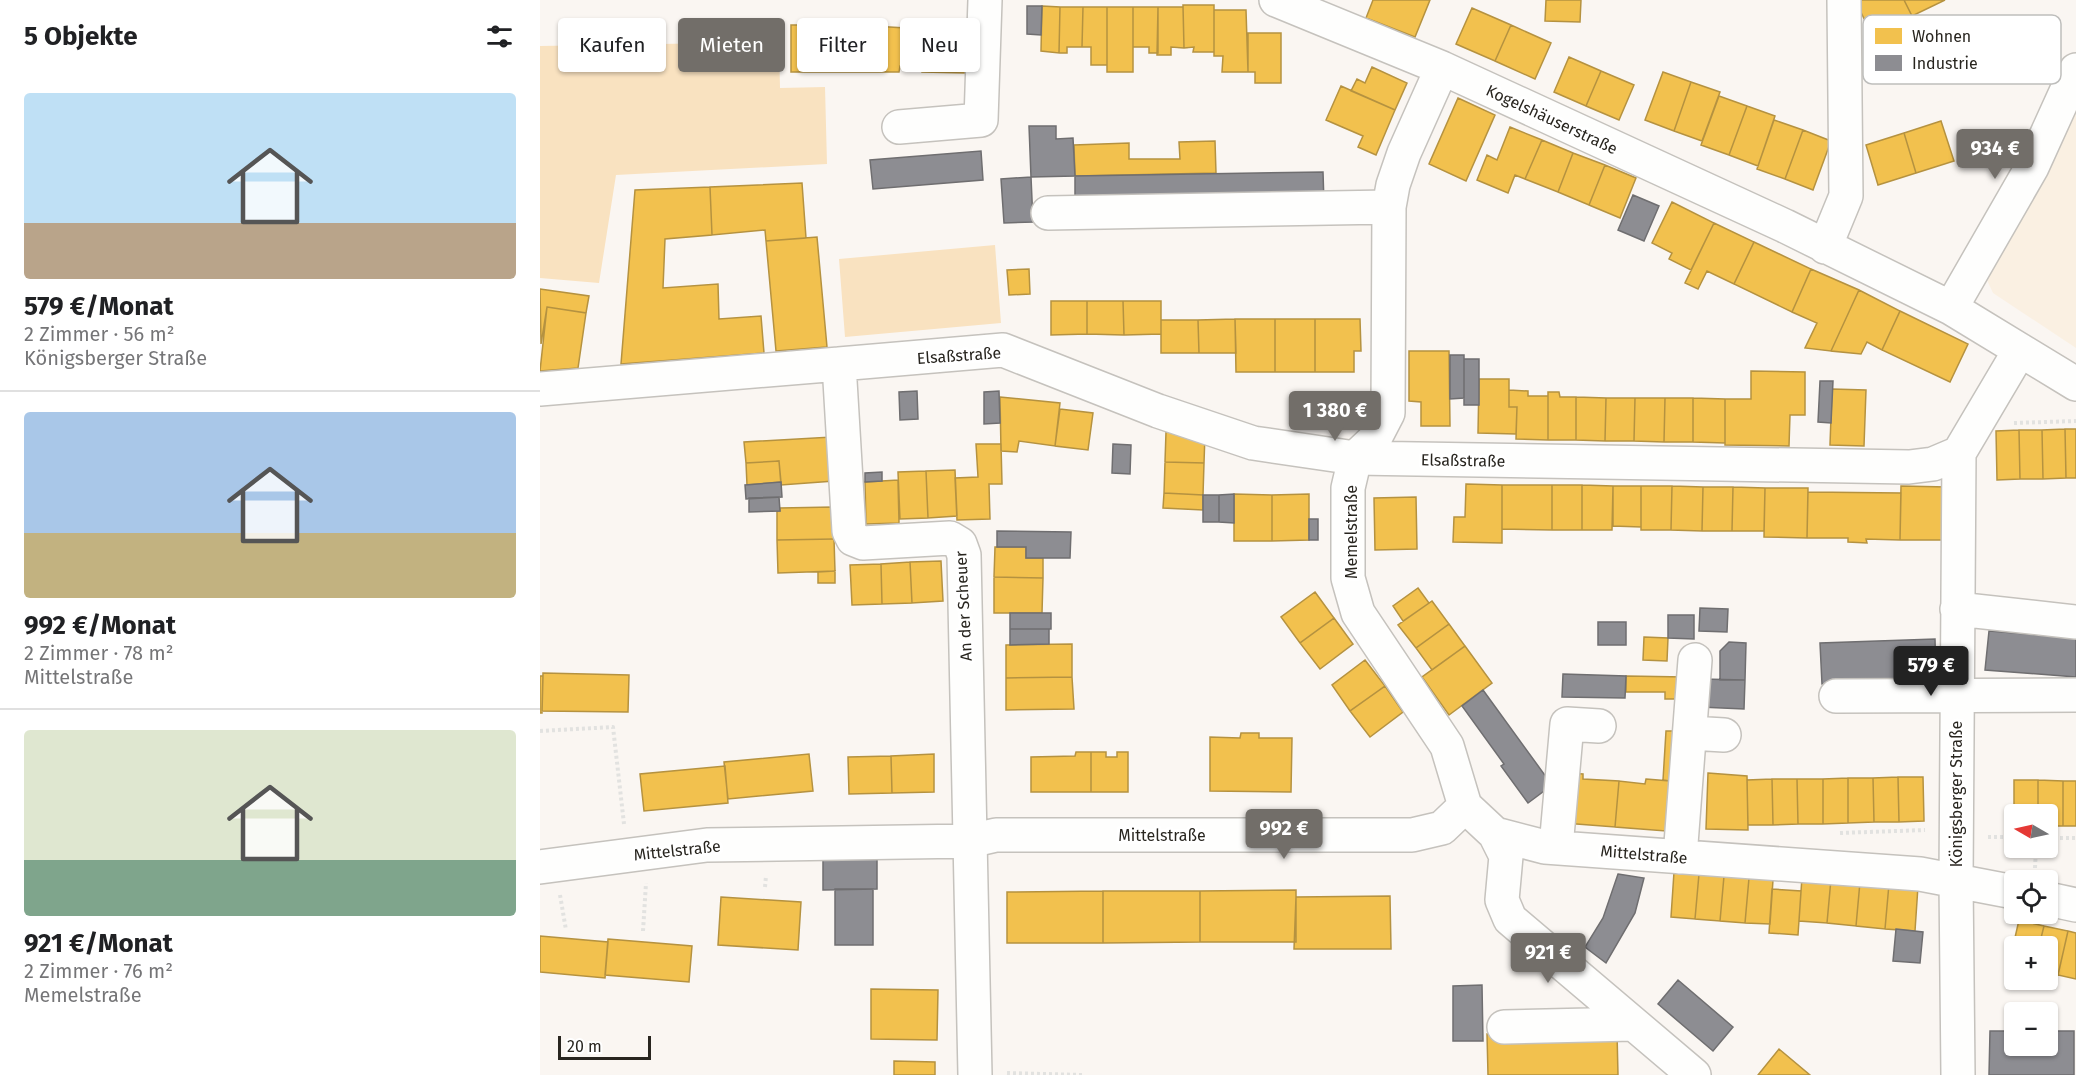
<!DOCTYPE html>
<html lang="de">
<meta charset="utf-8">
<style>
:root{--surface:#fff;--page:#f6f6f6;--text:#202124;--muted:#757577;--line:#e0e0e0;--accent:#726e69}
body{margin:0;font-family:"Fira Sans",sans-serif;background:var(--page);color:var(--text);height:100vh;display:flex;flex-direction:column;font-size:22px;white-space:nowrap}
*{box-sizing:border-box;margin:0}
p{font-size:20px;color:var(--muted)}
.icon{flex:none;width:33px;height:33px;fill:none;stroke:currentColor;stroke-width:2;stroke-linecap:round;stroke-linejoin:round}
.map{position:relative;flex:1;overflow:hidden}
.panel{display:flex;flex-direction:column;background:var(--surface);width:540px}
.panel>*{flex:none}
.banner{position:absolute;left:18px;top:18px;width:570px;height:54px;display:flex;gap:12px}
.needle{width:39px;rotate:279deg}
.fabs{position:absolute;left:1464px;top:804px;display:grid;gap:12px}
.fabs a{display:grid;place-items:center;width:54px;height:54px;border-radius:6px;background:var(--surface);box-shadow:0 2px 4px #0004;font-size:30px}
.scale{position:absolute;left:18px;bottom:15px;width:93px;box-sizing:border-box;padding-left:6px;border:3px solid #28251f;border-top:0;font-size:16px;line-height:21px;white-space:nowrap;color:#28251f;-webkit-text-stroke:4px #fff;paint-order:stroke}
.price{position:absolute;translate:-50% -51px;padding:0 14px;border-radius:6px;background:var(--accent);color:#fff;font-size:20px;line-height:39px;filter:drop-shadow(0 2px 3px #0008)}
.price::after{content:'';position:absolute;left:50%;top:36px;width:18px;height:14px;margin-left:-9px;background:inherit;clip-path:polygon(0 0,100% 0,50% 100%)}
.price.selected{background:#222;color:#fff}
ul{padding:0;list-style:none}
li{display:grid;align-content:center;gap:12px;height:318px;padding:0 24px}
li+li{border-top:2px solid var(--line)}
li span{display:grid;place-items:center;height:186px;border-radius:6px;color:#555}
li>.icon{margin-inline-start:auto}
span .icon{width:108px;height:108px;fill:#fffc;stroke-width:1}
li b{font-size:26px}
h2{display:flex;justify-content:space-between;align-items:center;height:72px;padding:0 24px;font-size:26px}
.tag{padding:0 21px;border-radius:6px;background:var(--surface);box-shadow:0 2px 4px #0004;font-size:21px;line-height:54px}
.tag.selected{background:var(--accent);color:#fff}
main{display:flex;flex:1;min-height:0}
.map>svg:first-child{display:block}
.built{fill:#faf0e2}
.green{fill:#f9e2c0}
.homes{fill:#f2c14e;stroke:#b59240;stroke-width:1.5}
.industry{fill:#8d8d92;stroke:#6f6e70;stroke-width:1.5}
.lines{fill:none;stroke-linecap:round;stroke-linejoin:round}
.minor-casing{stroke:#c5c2bd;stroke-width:36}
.path{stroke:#e2e2e0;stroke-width:4;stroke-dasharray:3 3;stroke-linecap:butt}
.minor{stroke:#fefefd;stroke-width:33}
.labels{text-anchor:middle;stroke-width:6;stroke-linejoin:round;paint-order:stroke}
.street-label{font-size:16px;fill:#28251f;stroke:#fff}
.key{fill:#fff;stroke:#bebebc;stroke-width:1.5}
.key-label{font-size:16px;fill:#28251f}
</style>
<main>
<section class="panel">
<h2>5 Objekte<svg class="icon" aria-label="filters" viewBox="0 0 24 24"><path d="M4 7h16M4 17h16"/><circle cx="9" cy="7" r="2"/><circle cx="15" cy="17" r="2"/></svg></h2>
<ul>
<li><span style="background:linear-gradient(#bfe0f5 70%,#b9a48a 0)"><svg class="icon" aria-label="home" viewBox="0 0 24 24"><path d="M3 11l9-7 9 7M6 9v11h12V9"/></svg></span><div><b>579 €/Monat</b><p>2 Zimmer · 56 m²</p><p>Königsberger Straße</p></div></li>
<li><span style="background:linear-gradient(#a9c7e8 65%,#c2b280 0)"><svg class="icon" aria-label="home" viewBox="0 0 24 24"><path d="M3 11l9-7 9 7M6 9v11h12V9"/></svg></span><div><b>992 €/Monat</b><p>2 Zimmer · 78 m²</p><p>Mittelstraße</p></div></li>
<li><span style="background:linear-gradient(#dfe7d0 70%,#7fa58c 0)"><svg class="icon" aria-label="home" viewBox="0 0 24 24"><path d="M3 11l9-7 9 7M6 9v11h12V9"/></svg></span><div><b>921 €/Monat</b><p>2 Zimmer · 76 m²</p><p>Memelstraße</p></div></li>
</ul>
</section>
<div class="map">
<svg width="1536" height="1075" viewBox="0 0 1536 1075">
<rect width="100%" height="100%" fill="#faf6f2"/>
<path class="built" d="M 1536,106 L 1536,348 L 1453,293 L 1447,280 Z"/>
<path class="green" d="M 239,42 L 240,88 L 285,87 L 287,164 L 76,175 L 59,283 L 0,278 L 0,46 Z
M 455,245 L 461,323 L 305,337 L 299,259 Z"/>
<path class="homes" d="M 833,0 L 890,0 L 875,37 L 826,18 Z
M 1006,0 L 1041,0 L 1040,22 L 1005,21 Z
M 1315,0 L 1364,0 L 1372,16 L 1332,35 Z
M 1364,0 L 1405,0 L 1372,16 Z
M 643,5 L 674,5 L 674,52 L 653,52 L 654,47 L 644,48 Z
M 502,6 L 520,7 L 519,53 L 501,51 Z
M 520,7 L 543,7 L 542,47 L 527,47 L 527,53 L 519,53 Z
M 543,7 L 567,7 L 567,65 L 551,65 L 551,47 L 542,47 Z
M 567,7 L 593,7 L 593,72 L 567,72 Z
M 593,7 L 618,7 L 618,53 L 609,53 L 609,47 L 593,47 Z
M 618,7 L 643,7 L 644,48 L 631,47 L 631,55 L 617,55 Z
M 932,8 L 971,25 L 955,61 L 916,44 Z
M 674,10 L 706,10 L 708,72 L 682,72 L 683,56 L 674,56 Z
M 382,24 L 428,25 L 427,73 L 382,72 Z
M 251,25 L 298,25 L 298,72 L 251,72 Z
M 971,25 L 1011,43 L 995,79 L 955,61 Z
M 333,26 L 382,29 L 382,67 L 360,66 L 359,72 L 298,72 L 298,29 L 333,29 Z
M 708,33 L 741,33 L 741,83 L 715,83 L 715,72 L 708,72 Z
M 1029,57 L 1061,71 L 1046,106 L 1014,92 Z
M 832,67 L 867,83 L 855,110 L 811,91 L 817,79 L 825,83 Z
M 1061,71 L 1094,85 L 1079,120 L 1046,106 Z
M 1123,72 L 1151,82 L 1134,131 L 1105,120 Z
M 1151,82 L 1180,92 L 1162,141 L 1134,131 Z
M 801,86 L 855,110 L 836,155 L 818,147 L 823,136 L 786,120 Z
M 1179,96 L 1207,106 L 1189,155 L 1161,145 Z
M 918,98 L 955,115 L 926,181 L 889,164 Z
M 1207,106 L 1235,116 L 1218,166 L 1189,155 Z
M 1234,120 L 1263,130 L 1245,179 L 1217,169 Z
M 1401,121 L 1414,161 L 1376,173 L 1364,133 Z
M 970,127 L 1002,140 L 985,179 L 975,175 L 968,193 L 937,180 L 947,155 L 957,160 Z
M 1263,130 L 1291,141 L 1273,190 L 1245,179 Z
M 1364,133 L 1376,173 L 1338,185 L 1326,145 Z
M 1002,140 L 1033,153 L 1018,192 L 985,179 Z
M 675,141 L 676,173 L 535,176 L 534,145 L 589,143 L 589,159 L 640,159 L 639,142 Z
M 1033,153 L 1065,165 L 1049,205 L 1018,192 Z
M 1065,165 L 1096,178 L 1080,218 L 1049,205 Z
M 262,183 L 266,238 L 226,241 L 225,230 L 172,235 L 170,187 Z
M 170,187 L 172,235 L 125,239 L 123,288 L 178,284 L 179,319 L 221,316 L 224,353 L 81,364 L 95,190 Z
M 1132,202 L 1174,223 L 1151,270 L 1129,259 L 1132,253 L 1112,243 Z
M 1174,223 L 1214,242 L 1194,284 L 1167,271 L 1158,289 L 1145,283 Z
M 277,237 L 287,347 L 236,351 L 226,241 Z
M 1214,242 L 1271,269 L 1252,312 L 1194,284 Z
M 489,269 L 490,294 L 469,295 L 467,270 Z
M 1271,269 L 1319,290 L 1291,351 L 1265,348 L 1277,323 L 1252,312 Z
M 0,289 L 49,296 L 46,313 L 7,307 L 1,344 Z
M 1319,290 L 1360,311 L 1342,350 L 1327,342 L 1321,354 L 1291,351 Z
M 511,301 L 547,301 L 547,334 L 511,335 Z
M 547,301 L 583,301 L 584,335 L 547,334 Z
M 583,301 L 621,301 L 621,334 L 584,335 Z
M 7,307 L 46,313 L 38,368 L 0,371 Z
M 1360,311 L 1428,344 L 1410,382 L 1342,350 Z
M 695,319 L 696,353 L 659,353 L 658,320 Z
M 695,319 L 735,319 L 735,372 L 696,372 Z
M 735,319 L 775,319 L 775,372 L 735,372 Z
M 775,319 L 820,319 L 821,351 L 814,351 L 814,372 L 775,372 Z
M 621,320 L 658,320 L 659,353 L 621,353 Z
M 869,351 L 909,351 L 910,426 L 881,426 L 881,402 L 869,401 Z
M 1211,371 L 1265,372 L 1265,415 L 1250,415 L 1249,446 L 1185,445 L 1185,399 L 1211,399 Z
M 939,379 L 969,379 L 969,407 L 977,407 L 976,434 L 938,433 Z
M 1292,389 L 1326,390 L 1324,446 L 1290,445 Z
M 969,390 L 988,391 L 988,396 L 1008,396 L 1008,440 L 976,439 L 977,407 L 969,407 Z
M 1008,392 L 1019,392 L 1020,397 L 1036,397 L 1036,440 L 1008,440 Z
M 460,397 L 520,403 L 515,446 L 479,441 L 477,452 L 461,451 Z
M 1036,397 L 1066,398 L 1065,441 L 1036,440 Z
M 1066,398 L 1095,398 L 1094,441 L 1065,441 Z
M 1095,398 L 1125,398 L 1124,442 L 1094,441 Z
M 1125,398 L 1153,398 L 1153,442 L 1124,442 Z
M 1153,398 L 1185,399 L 1185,443 L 1153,442 Z
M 520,409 L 553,413 L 548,450 L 515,446 Z
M 1525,429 L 1526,478 L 1503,479 L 1502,430 Z
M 1525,429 L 1536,429 L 1536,478 L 1526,478 Z
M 1479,430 L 1502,430 L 1503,479 L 1480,479 Z
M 1479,430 L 1480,479 L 1457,480 L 1456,431 Z
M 626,432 L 665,434 L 664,463 L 625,462 Z
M 292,437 L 294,481 L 241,485 L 239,461 L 206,463 L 204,442 Z
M 436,444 L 461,444 L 462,484 L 449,484 L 450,519 L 417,520 L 415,478 L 438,477 Z
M 239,461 L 241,482 L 207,485 L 206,463 Z
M 625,462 L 664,463 L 663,495 L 624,493 Z
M 415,470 L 417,516 L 388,518 L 386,471 Z
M 386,471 L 388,518 L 360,519 L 358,472 Z
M 358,480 L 359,523 L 326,524 L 325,482 Z
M 926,484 L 962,485 L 962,543 L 913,542 L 914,517 L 925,517 Z
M 962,485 L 1012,485 L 1012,530 L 962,529 Z
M 1012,485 L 1042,485 L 1042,530 L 1012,530 Z
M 1042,485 L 1073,486 L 1072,530 L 1042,530 Z
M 1073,486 L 1101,486 L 1101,527 L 1073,526 Z
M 1101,486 L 1132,486 L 1131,530 L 1101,530 Z
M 1132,486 L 1163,487 L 1162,531 L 1131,530 Z
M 1361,486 L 1407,487 L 1406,540 L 1360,540 Z
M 1163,487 L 1193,487 L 1192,531 L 1162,531 Z
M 1193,487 L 1225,488 L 1224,531 L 1192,531 Z
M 1225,488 L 1268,488 L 1267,538 L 1224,537 Z
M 1268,492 L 1361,493 L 1360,540 L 1326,539 L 1327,543 L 1308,542 L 1308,538 L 1267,538 Z
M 624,493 L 663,495 L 663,510 L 623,508 Z
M 694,494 L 732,495 L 732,541 L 694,541 Z
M 769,494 L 769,540 L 732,541 L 732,495 Z
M 876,497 L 877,549 L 835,550 L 834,498 Z
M 293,507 L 294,539 L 237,540 L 237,511 L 240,511 L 240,508 Z
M 294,539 L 295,571 L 238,573 L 237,540 Z
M 455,547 L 486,547 L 486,558 L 503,558 L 503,578 L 454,577 Z
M 401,561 L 403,601 L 372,603 L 370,562 Z
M 370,562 L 372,603 L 342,604 L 341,564 Z
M 341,564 L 342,604 L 312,605 L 310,565 Z
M 295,571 L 295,583 L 278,583 L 278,572 Z
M 454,577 L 503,578 L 502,613 L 454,613 Z
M 878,588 L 889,603 L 863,621 L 853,606 Z
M 775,592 L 794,618 L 760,643 L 741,617 Z
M 892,601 L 909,624 L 876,648 L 858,625 Z
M 794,618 L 813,644 L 780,669 L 760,643 Z
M 909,624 L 925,646 L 892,670 L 876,648 Z
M 1104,637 L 1128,638 L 1127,661 L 1103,660 Z
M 532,644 L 532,677 L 466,678 L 466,645 Z
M 925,646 L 952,683 L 909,715 L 882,677 Z
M 825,660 L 845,686 L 810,711 L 792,685 Z
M 3,673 L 89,675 L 88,712 L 2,711 Z
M 0,676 L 3,676 L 2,713 L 0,713 Z
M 1086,676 L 1145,677 L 1145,699 L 1125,699 L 1125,692 L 1086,692 Z
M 532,677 L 534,709 L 466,710 L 466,678 Z
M 845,686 L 863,712 L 830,737 L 810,711 Z
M 1126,731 L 1142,731 L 1130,781 L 1123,780 Z
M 701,733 L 719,733 L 719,738 L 752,738 L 751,792 L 670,791 L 670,737 L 700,738 Z
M 536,752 L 551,752 L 551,792 L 491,792 L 491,757 L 535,756 Z
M 551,752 L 566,752 L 566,757 L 577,757 L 577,752 L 588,752 L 588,792 L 551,792 Z
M 269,754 L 273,791 L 188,799 L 184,762 Z
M 394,754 L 394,792 L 352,793 L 351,756 Z
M 351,756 L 352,793 L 309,794 L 308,757 Z
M 185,766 L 188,803 L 104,811 L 100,774 Z
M 1028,773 L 1043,774 L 1043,779 L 1079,781 L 1075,827 L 1024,823 Z
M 1168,773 L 1207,776 L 1208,830 L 1166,829 Z
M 1358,777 L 1359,822 L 1334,822 L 1333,778 Z
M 1358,777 L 1383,777 L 1384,821 L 1359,822 Z
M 1308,778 L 1308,823 L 1283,824 L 1283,779 Z
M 1308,778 L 1333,778 L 1334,822 L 1308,823 Z
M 1106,779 L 1130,781 L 1126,831 L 1075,827 L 1079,781 L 1105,784 Z
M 1232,779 L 1233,825 L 1208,825 L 1207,780 Z
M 1232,779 L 1257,779 L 1258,824 L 1233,825 Z
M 1257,779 L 1283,779 L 1283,824 L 1258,824 Z
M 1474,780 L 1498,780 L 1498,814 L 1474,814 L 1474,825 Z
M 1498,780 L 1523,781 L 1523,826 L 1508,826 L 1508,814 L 1498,814 Z
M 1523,781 L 1536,781 L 1536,826 L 1523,826 Z
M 1134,872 L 1159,874 L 1155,919 L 1131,917 Z
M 1159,874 L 1184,876 L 1180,921 L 1155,919 Z
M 1184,876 L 1209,878 L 1205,923 L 1180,921 Z
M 1262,877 L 1291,879 L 1287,923 L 1259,921 Z
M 1209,878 L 1233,880 L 1230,924 L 1205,923 Z
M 1291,879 L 1320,882 L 1316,926 L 1287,923 Z
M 1320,882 L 1349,884 L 1345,929 L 1316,926 Z
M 1349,884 L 1378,886 L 1375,931 L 1345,929 Z
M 1232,889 L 1261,891 L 1258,935 L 1229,933 Z
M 756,890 L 756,942 L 660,942 L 660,891 Z
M 563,891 L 660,891 L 660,942 L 563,943 Z
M 563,891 L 563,943 L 467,943 L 467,892 Z
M 850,896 L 851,949 L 754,949 L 756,897 Z
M 181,897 L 261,902 L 258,950 L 178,945 Z
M 1479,920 L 1504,926 L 1499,946 L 1474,946 L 1474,965 L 1469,964 Z
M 1504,926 L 1528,931 L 1518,975 L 1508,973 L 1508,946 L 1499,946 Z
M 1528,931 L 1536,933 L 1536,979 L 1518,975 Z
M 0,936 L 68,942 L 65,978 L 0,972 Z
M 68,939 L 152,946 L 149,982 L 65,975 Z
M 331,989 L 398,990 L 397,1040 L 331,1039 Z
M 1077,1032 L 1078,1075 L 948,1075 L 947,1034 Z
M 1239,1049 L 1270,1075 L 1218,1075 Z
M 354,1061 L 395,1062 L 395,1075 L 354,1075 Z"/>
<path class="industry" d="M 487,6 L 502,6 L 501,35 L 487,34 Z
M 489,126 L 516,126 L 516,139 L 533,138 L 535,176 L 491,177 Z
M 441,151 L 443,180 L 333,189 L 330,160 Z
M 783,172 L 784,203 L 535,207 L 535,176 Z
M 491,177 L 493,222 L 464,223 L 461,179 Z
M 1093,195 L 1119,206 L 1104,241 L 1078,230 Z
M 910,355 L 924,355 L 924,398 L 910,399 Z
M 924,359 L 939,359 L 939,405 L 924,405 Z
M 1280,381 L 1293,381 L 1291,423 L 1278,422 Z
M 377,391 L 378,419 L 360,420 L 359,392 Z
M 459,391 L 460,423 L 444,424 L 444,392 Z
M 573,444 L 591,445 L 590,474 L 572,473 Z
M 342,472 L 342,481 L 325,482 L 325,473 Z
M 241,482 L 242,497 L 206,499 L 205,485 Z
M 694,494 L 694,523 L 679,522 L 679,495 Z
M 663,495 L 679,495 L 679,522 L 663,522 Z
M 239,497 L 240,511 L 209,512 L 209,498 Z
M 769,519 L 778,519 L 778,540 L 769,540 Z
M 457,531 L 531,532 L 530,558 L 486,558 L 486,547 L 457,547 Z
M 1160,608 L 1188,609 L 1187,632 L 1159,631 Z
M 470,613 L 511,613 L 511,629 L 470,629 Z
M 1128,615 L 1154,615 L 1154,639 L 1128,638 Z
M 1058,622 L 1086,622 L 1086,645 L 1058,645 Z
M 470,629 L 509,629 L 509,644 L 470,645 Z
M 1449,631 L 1536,638 L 1536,677 L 1445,670 Z
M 1395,639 L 1396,680 L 1282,684 L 1280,643 Z
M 1189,642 L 1206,643 L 1205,680 L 1180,680 L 1180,651 Z
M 1023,674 L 1086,676 L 1085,698 L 1022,697 Z
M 1161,679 L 1205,680 L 1204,709 L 1160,707 Z
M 943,690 L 1012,785 L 988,803 L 961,766 L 964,764 L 922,706 Z
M 337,858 L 337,889 L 283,890 L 283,859 Z
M 1078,874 L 1104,878 L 1095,913 L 1066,963 L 1045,947 L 1063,918 Z
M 295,889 L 333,889 L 333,945 L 295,945 Z
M 1356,929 L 1383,932 L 1380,963 L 1353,961 Z
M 1138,980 L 1193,1027 L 1173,1051 L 1118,1004 Z
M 942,985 L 943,1041 L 913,1041 L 913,986 Z
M 1450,1031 L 1474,1031 L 1474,1046 L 1508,1046 L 1508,1031 L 1534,1031 L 1534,1075 L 1449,1075 Z"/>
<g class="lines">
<g class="minor-casing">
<path id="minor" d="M 736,0 L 902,68 L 1245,226 L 1411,308 L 1536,384
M 902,68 L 864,153 L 853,185 L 849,207 L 848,413 L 834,440 L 815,458 L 808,488 L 808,578 L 818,613 L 907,746 L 925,806
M 359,127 L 441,120 L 445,0
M 508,213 L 849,207
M 1285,247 L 1306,196 L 1304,0
M 1411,308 L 1492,167 L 1536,70
M 299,364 L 463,350 L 618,411 L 713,443 L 815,458 L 1369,467 L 1393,464 L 1419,453
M 0,389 L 299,364 L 309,531 L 313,539 L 323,543 L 410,538 L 420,544 L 424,555 L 435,1075
M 1417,609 L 1536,622
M 1296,696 L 1536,695
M 1150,733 L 1184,735
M 955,834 L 966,856 L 962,900 L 970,919 L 1154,1075
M 1016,847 L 1027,724 L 1059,726
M 1140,857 L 1155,660
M 0,867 L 167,845 L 430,841 L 456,835 L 872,835 L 902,828 L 925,806 L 955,834 L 1005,847 L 1380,874 L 1474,892
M 1508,899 L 1536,905
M 964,1027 L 1093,1024
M 1418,1075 L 1416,880 L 1419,453 L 1480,350"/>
</g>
<path class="path" d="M 1474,423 L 1536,421
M 0,731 L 73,727 L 84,824
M 1300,833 L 1385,830
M 1448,837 L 1474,837
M 1508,838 L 1536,838
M 1495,868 L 1496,848
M 225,887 L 226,876
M 20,895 L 26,930
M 103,931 L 106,883
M 467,1073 L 542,1075"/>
<use href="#minor" class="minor"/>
</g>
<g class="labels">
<g class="street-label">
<text transform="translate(1012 119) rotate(25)" y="6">Kogelshäuserstraße</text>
<text transform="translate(419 355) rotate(-4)" y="6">Elsaßstraße</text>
<text transform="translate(923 460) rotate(1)" y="6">Elsaßstraße</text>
<text transform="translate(811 532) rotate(-90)" y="6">Memelstraße</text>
<text transform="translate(423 606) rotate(-93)" y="6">An der Scheuer</text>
<text transform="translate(1416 794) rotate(-90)" y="6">Königsberger Straße</text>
<text x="622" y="841">Mittelstraße</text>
<text transform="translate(137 850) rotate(-6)" y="6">Mittelstraße</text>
<text transform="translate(1104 854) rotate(5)" y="6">Mittelstraße</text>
</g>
</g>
<rect x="1323" y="15" width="198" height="69" rx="9" class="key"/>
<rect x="1335" y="28" width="27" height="16" fill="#f2c14e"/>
<rect x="1335" y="55" width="27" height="16" fill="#8d8d92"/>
<g class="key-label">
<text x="1372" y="42">Wohnen</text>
<text x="1372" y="69">Industrie</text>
</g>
</svg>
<div class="fabs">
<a><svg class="needle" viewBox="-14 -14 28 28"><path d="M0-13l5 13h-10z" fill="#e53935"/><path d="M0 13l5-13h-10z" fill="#757577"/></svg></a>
<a><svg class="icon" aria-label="locate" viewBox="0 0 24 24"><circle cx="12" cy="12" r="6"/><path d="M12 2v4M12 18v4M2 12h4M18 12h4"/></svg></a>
<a>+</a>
<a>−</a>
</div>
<div class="scale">20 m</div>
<b class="price" style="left:1455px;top:180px">934 €</b>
<b class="price" style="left:795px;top:442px">1 380 €</b>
<b class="price selected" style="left:1391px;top:697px">579 €</b>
<b class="price" style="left:744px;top:860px">992 €</b>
<b class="price" style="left:1008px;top:984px">921 €</b>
<div class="banner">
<a class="tag">Kaufen</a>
<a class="tag selected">Mieten</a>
<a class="tag">Filter</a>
<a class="tag">Neu</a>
</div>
</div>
</main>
